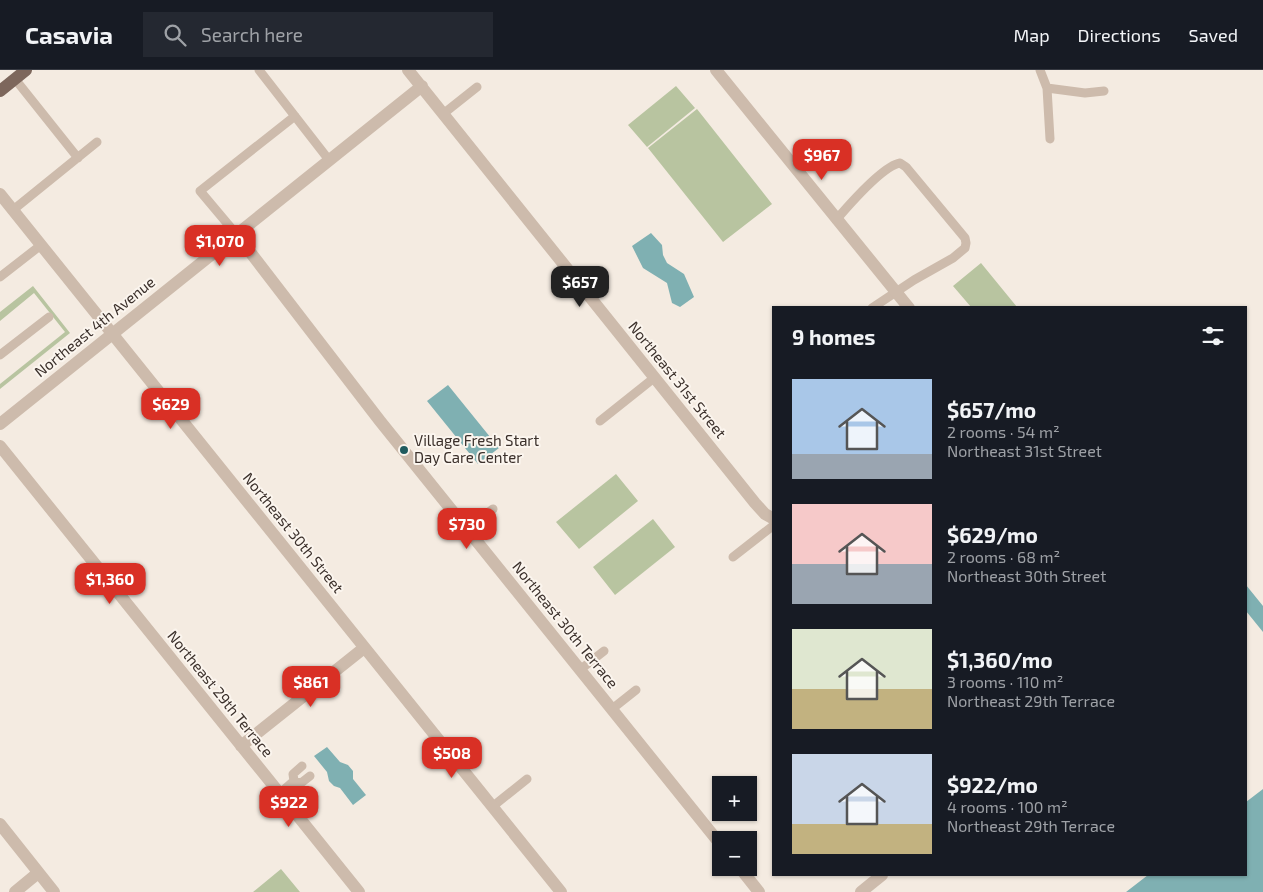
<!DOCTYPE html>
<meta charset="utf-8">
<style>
:root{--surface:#171b24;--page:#242831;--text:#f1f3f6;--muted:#9ea1a6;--line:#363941;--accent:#d93025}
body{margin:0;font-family:"Exo 2",sans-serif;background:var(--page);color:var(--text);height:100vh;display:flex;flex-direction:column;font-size:19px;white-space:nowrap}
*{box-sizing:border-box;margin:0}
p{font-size:16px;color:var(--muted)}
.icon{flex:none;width:28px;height:28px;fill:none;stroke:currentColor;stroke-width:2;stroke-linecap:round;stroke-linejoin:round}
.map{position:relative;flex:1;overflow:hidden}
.details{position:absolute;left:772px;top:236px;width:475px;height:570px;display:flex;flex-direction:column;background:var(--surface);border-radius:0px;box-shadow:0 1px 4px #0004}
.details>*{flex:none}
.controls{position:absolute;left:712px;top:706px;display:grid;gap:10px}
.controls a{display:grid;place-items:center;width:45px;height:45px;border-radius:0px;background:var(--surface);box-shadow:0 1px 4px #0004;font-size:25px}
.price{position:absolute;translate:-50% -42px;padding:0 11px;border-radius:10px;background:var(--accent);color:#fff;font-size:16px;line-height:32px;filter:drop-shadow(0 1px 2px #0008)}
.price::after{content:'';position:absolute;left:50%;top:30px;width:15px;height:11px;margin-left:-8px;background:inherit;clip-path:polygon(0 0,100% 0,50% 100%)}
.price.active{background:#222;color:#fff}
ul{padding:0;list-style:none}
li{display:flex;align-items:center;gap:15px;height:125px;padding:0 20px}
li span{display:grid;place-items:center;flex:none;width:140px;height:100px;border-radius:0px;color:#555}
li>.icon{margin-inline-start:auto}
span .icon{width:60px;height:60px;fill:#fffc;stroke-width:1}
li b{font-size:21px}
h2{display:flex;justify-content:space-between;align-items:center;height:60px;padding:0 20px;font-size:21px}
header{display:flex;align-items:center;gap:30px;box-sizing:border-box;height:70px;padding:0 25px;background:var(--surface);border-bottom:1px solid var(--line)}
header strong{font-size:24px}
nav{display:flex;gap:28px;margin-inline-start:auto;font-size:18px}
.search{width:350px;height:45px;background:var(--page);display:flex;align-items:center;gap:12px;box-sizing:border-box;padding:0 18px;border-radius:0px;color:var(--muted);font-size:19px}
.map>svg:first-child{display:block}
.green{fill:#b8c4a0}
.water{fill:#7fb0b2}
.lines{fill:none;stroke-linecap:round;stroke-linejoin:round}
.service{stroke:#cdbbac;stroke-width:9}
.minor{stroke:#cdbbac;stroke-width:12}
.primary{stroke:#7d675c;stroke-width:12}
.poi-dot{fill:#1f5a5e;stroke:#fbf5ee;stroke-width:2}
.labels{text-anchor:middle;stroke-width:4;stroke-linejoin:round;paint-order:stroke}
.street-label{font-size:15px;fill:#3b302b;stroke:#fbf5ee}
.poi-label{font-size:15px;fill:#3b302b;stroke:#fbf5ee;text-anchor:start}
</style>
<header>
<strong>Casavia</strong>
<div class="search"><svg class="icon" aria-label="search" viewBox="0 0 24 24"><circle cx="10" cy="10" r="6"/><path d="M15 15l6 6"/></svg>Search here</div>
<nav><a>Map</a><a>Directions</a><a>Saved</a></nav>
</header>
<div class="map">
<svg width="1263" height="822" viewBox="0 0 1263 822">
<rect width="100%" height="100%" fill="#f4ebe1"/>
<path class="green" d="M 676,16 L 695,38 L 647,77 L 628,55 Z
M 697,39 L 772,134 L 723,172 L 648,78 Z
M 981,193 L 1017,237 L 971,237 L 953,216 Z
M 33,216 L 70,263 L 0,319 L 0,314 L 65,262 L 34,223 L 0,251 L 0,242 Z
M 616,404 L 638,431 L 579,479 L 556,452 Z
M 653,449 L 675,477 L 615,525 L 593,497 Z
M 281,799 L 300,822 L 253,822 Z"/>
<path class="water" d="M 651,163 L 662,175 L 663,185 L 667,193 L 684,204 L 694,227 L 680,237 L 672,233 L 667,213 L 643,198 L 632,176 Z
M 448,315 L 499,378 L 478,394 L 427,331 Z
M 1246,515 L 1263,536 L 1263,562 L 1246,541 Z
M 327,677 L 340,692 L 348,695 L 353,701 L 353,709 L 366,725 L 353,735 L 340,718 L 334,716 L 329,711 L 327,702 L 314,686 Z
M 1263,719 L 1263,822 L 1126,822 L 1148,805 L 1246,805 L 1246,732 Z"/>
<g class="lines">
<path class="service" d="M 259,0 L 329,90
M 1040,0 L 1047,18 L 1050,69
M 15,9 L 78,88
M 1047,18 L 1085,23 L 1104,21
M 443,44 L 477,17
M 13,140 L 97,72
M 836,150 C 848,136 883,96 900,93 L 906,97 L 965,168 L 966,173 L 965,178 L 953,188 L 914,210 L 872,238
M 237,165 L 200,121 L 295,46
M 0,207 L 41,175
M 0,285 L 49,247
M 600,351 L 654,308
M 467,458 L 493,439
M 733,487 L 774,455
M 581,599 L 604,581
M 612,639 L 636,620
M 294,711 L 293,704 L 302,696
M 294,711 L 301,713 L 310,706
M 279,724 L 294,711
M 492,737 L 527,709"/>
<path class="minor" d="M 408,0 L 755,433 L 765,444 L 774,449
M 716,0 L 909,238
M 0,124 L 561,822
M 237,165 L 380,351 L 721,775
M 0,354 L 422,16
M 0,376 L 359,822
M 241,676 L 364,578
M 0,754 L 54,822
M 740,798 L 759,822
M 15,822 L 38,803
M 861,822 L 882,805"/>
<path class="primary" d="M 0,21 L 26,0"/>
</g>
<circle class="poi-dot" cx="404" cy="380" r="5"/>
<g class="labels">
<g class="street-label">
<text transform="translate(95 257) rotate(-39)" y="5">Northeast 4th Avenue</text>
<text transform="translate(677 310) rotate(51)" y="5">Northeast 31st Street</text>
<text transform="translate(293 463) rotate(51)" y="5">Northeast 30th Street</text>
<text transform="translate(565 555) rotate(51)" y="5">Northeast 30th Terrace</text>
<text transform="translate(220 624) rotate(51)" y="5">Northeast 29th Terrace</text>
</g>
<g class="poi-label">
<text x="414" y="376">Village Fresh Start<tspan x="414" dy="17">Day Care Center</tspan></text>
</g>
</g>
</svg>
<div class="controls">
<a>+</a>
<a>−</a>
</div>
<b class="price" style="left:822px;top:111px">$967</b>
<b class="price" style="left:220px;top:197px">$1,070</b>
<b class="price active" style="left:580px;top:238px">$657</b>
<b class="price" style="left:171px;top:360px">$629</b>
<b class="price" style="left:467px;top:480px">$730</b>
<b class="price" style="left:110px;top:535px">$1,360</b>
<b class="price" style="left:311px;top:638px">$861</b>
<b class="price" style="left:452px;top:709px">$508</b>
<b class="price" style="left:289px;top:758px">$922</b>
<section class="details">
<h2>9 homes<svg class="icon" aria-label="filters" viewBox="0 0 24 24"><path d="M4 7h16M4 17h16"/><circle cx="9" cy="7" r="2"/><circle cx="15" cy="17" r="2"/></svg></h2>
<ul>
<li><span style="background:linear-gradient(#a9c7e8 75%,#9aa5b1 0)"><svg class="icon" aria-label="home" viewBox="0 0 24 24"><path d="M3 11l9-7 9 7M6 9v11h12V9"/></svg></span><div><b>$657/mo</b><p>2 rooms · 54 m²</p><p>Northeast 31st Street</p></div></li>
<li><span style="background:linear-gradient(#f6c9c9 60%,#9aa5b1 0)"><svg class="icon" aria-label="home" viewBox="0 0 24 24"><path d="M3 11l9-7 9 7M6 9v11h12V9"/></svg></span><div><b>$629/mo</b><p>2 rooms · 68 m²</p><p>Northeast 30th Street</p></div></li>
<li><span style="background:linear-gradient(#dfe7d0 60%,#c2b280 0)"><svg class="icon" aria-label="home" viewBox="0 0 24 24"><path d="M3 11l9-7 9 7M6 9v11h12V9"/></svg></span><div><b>$1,360/mo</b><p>3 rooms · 110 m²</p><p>Northeast 29th Terrace</p></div></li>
<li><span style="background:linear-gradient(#c9d6e8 70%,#c2b280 0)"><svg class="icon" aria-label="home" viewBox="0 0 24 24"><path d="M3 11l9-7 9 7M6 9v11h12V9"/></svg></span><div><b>$922/mo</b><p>4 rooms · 100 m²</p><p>Northeast 29th Terrace</p></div></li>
</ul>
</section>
</div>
